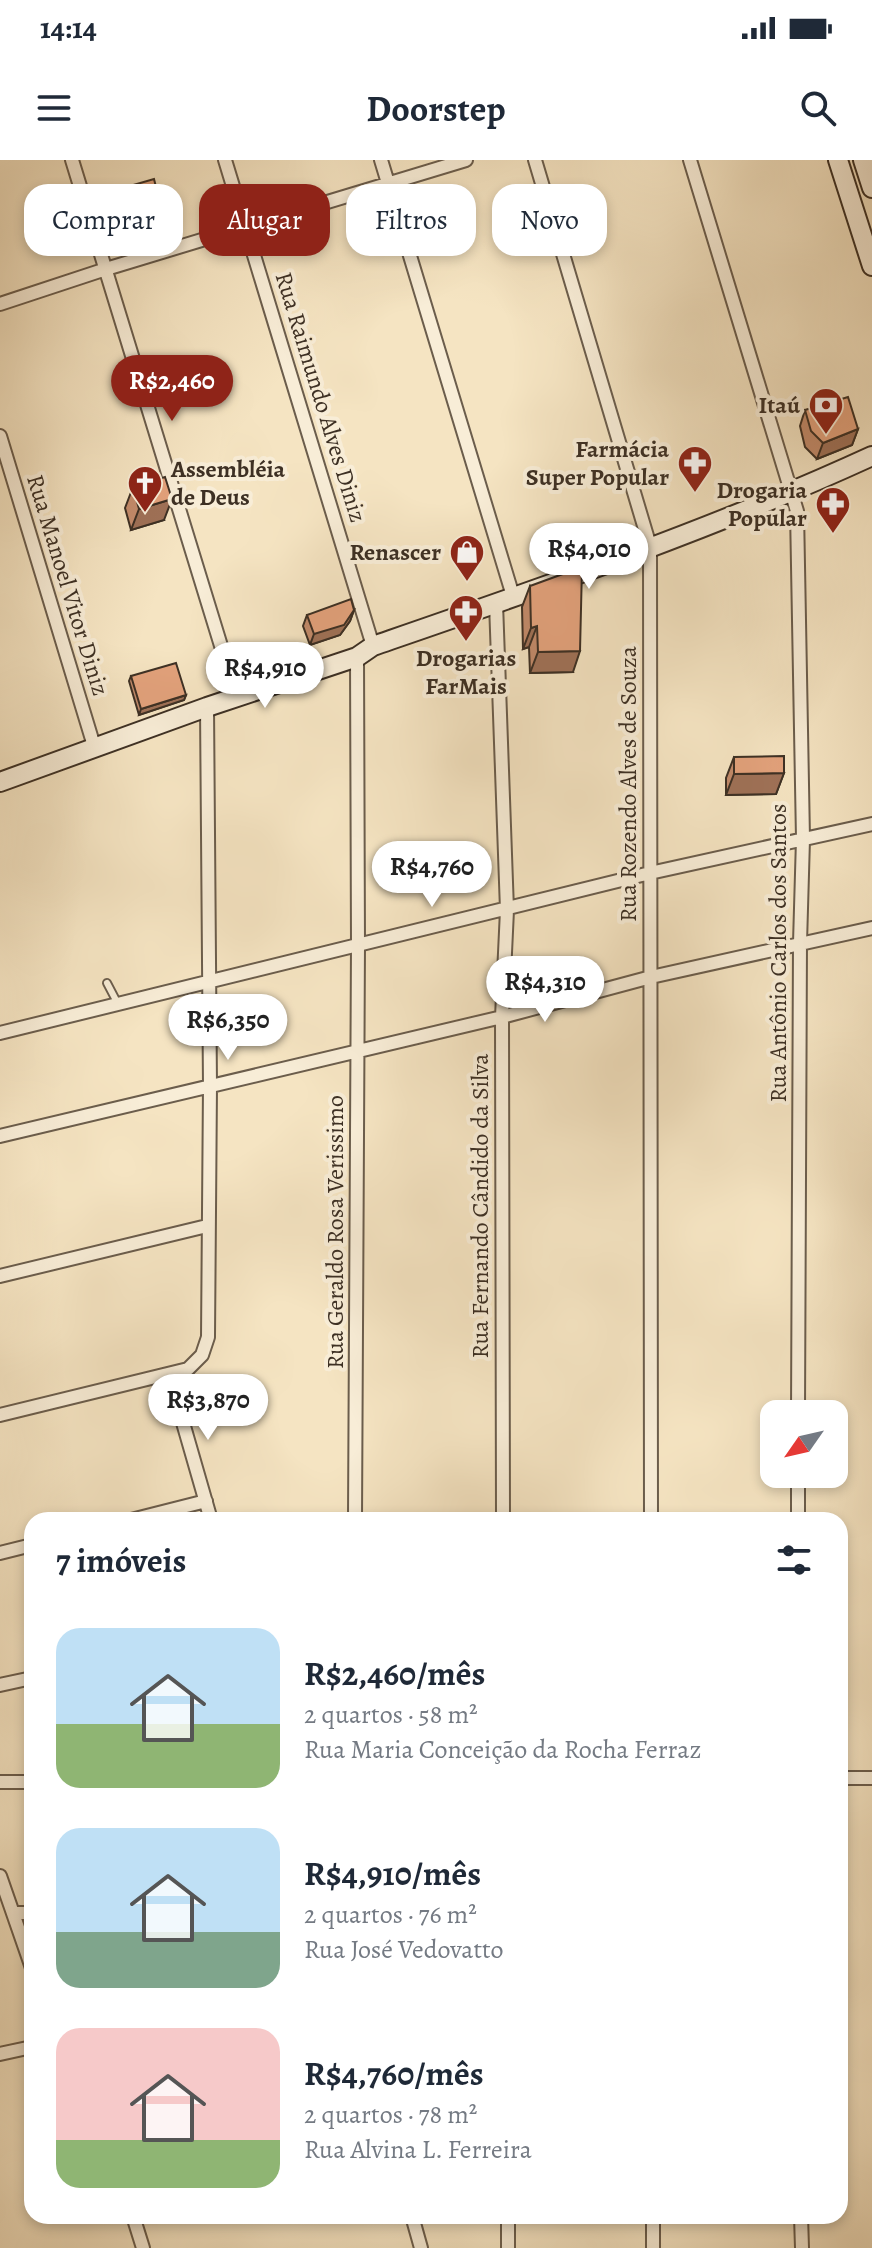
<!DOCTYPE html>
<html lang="pt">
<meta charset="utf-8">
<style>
:root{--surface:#fff;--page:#f6f6f7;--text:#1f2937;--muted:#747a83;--accent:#8f2418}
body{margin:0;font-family:Alegreya,serif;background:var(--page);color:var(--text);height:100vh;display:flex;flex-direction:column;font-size:30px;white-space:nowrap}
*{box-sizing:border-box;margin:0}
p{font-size:26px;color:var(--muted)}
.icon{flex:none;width:44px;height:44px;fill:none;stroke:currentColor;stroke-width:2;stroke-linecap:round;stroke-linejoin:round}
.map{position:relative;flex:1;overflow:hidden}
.drawer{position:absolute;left:24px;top:1352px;width:824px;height:712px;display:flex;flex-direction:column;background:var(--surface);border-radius:24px;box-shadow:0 4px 12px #0003}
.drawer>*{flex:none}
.guide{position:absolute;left:24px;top:24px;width:824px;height:72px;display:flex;gap:16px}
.needle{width:52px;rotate:236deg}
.buttons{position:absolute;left:760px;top:1240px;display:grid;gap:16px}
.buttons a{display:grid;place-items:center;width:88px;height:88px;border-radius:16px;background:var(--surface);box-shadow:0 4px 12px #0003;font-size:40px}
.price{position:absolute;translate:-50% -68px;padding:0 18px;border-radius:28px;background:#fff;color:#222;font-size:26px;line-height:52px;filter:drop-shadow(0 2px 4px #0008)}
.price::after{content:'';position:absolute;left:50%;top:48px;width:24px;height:18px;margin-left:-12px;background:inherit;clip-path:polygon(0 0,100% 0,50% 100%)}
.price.current{background:var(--accent);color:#fff}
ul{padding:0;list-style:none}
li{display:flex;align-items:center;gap:24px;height:200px;padding:0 32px}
li span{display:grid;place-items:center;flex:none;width:224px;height:160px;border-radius:24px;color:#555}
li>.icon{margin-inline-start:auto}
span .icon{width:96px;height:96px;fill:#fffc;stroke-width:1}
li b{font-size:34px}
h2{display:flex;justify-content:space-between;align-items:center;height:96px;padding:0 32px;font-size:34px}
.pill{padding:0 28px;border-radius:24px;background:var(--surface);box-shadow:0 4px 12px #0003;font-size:28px;line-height:72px}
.pill.current{background:var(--accent);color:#fff}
.status{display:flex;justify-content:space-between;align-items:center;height:56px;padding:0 40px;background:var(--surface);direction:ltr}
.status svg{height:22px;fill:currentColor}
header{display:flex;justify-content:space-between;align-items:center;height:104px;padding:0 32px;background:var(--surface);font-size:36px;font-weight:700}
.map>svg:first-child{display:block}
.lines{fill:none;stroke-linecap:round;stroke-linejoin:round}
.lane-casing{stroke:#6b5d4c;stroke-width:10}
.street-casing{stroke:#6b5d4c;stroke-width:16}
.secondary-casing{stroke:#3d3024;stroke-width:22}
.lane{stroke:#f8edd7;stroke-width:6}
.street{stroke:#f8edd7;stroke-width:12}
.secondary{stroke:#f8edd7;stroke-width:18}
.wall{fill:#c38b6b;stroke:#3d3024;stroke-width:2}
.shaded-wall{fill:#9f7157;stroke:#3d3024;stroke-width:2}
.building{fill:#e3a27c;stroke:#3d3024;stroke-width:2}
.labels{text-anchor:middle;stroke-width:8;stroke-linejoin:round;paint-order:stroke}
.street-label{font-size:24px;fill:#3d3024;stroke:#f8edd7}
.poi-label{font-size:24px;font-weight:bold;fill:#3d3024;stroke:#f8edd7;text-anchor:end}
</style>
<div class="status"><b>14:14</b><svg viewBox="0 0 49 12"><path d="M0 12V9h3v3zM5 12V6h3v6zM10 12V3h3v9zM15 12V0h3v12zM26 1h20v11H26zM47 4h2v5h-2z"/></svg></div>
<header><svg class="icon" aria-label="menu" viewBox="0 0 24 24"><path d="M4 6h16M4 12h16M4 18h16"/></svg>Doorstep<svg class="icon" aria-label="search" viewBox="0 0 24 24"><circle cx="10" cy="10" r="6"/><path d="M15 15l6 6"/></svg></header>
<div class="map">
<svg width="872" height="2088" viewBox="0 0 872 2088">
<rect width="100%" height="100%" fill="#f5e4c2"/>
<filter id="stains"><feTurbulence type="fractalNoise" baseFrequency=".0025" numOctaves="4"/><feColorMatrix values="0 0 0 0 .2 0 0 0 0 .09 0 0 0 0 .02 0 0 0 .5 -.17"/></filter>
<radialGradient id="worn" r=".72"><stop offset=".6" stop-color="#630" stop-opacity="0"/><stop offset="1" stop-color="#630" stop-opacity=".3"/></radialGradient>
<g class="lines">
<g class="lane-casing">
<path id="lane" d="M 107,823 L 118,844"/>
</g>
<g class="street-casing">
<path id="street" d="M 72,0 L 237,538
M 225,0 L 373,486
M 381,0 L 513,436
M 535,0 L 650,386 L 651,1360
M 690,0 L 797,351 L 803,679 L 800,783 L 798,1254
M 0,144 L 106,109 L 466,0
M 0,276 L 94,586
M 496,443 L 507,750 L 502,857 L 503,1360
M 0,873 L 650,713 L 872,664
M 0,976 L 502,857 L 651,817 L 872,768
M 0,1116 L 207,1066
M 169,1214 L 211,1360
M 0,1255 L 188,1209 L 202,1195 L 208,1177 L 210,926 L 207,547
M 131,1360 L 206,1341
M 355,1360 L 358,784 L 357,497
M 798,1360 L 798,1314
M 0,1393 L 32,1385
M 0,1525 L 32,1518
M 840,1618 L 872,1618
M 0,1622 L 32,1622
M 0,1716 L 32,1808
M 13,1753 L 32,1753
M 0,1894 L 32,1887
M 133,2056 L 143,2088
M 412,2056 L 421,2088
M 508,2056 L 508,2088
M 653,2056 L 653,2088
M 801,2056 L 802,2088"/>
</g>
<g class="secondary-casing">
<path id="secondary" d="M 838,0 L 872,106
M 863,0 L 872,28
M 0,622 L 207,547 L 357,497 L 373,486 C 541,428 711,370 872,296"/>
</g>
<use href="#lane" class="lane"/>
<use href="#street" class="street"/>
<use href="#secondary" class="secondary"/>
</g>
<path class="wall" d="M 123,28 L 158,35 L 151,56 L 119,65 L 116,49 Z
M 805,250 L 858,269 L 852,285 L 817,299 L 805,287 L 800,266 Z
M 133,327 L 164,360 L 131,370 L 125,348 Z
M 530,426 L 573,512 L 530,513 L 529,487 L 523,489 L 522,447 Z
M 354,450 L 350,461 L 340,475 L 310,485 L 303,466 L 307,455 Z
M 131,516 L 186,535 L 184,540 L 139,555 L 129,521 Z
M 734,597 L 784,613 L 776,634 L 726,635 L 726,618 Z"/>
<path class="shaded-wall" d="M 158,35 L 151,56 L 119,65 L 127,44 Z
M 858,269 L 852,285 L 817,299 L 823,283 Z
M 172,339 L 164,360 L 131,370 L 139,349 Z
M 354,450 L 350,461 L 340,475 L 310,485 L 314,474 Z
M 537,466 L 529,487 L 523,489 L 531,468 Z
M 580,491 L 573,512 L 530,513 L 538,492 Z
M 186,535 L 184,540 L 139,555 L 141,549 Z
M 784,613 L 776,634 L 726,635 L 734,614 Z"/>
<path class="building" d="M 154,19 L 158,35 L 127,44 L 123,28 Z
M 848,237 L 858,269 L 823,283 L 811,271 L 805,250 Z
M 165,317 L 172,339 L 139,349 L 133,327 Z
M 582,407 L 580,491 L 538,492 L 537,466 L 531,468 L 530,426 Z
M 351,439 L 354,450 L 344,465 L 314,474 L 307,455 Z
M 176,503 L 186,535 L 141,549 L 131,516 Z
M 784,596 L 784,613 L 734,614 L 734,597 Z"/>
<defs>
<g id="bank-pin" transform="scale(1.8)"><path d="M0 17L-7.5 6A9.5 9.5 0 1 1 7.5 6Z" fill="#8f2418" stroke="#f8edd7"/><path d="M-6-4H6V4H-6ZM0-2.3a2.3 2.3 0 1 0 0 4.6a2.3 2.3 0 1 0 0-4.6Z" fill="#fff"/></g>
<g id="pharmacy-pin" transform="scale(1.8)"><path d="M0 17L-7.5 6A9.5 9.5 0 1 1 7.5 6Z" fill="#8f2418" stroke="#f8edd7"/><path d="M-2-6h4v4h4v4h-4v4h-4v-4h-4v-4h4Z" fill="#fff"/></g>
<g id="church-pin" transform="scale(1.8)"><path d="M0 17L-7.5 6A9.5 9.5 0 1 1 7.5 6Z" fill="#8f2418" stroke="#f8edd7"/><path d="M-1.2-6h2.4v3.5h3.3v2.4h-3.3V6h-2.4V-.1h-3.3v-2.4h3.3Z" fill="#fff"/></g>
<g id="shop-pin" transform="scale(1.8)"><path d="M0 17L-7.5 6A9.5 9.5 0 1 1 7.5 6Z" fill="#8f2418" stroke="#f8edd7"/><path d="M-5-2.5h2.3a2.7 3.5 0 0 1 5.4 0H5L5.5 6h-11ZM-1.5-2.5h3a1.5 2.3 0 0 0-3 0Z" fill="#fff"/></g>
</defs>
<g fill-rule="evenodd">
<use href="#bank-pin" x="826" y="245"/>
<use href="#pharmacy-pin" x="695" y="303"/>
<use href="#church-pin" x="145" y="323"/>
<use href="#pharmacy-pin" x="833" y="344"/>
<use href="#shop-pin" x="467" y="392"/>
<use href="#pharmacy-pin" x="466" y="452"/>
</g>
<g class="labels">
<g class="street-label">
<text transform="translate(321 237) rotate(73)" y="8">Rua Raimundo Alves Diniz</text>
<text transform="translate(68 425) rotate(73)" y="8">Rua Manoel Vitor Diniz</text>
<text transform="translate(628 624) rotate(-90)" y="8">Rua Rozendo Alves de Souza</text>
<text transform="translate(778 793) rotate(-90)" y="8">Rua Antônio Carlos dos Santos</text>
<text transform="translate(480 1046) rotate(-90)" y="8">Rua Fernando Cândido da Silva</text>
<text transform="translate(335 1072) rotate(-90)" y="8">Rua Geraldo Rosa Verissimo</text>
</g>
<g class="poi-label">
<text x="800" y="253">Itaú</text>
<text x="669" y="297">Farmácia<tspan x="669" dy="28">Super Popular</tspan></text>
<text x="171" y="317" text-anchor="start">Assembléia<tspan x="171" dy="28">de Deus</tspan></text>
<text x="807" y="338">Drogaria<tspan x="807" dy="28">Popular</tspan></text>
<text x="441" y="400">Renascer</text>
<text x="466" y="506" text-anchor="middle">Drogarias<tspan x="466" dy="28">FarMais</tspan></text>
</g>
</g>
<rect width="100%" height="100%" filter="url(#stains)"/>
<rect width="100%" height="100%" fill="url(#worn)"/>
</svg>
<div class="buttons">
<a><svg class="needle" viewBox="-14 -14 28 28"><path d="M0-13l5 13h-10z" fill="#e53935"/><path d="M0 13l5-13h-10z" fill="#747a83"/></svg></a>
</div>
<b class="price current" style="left:172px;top:263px">R$2,460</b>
<b class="price" style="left:589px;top:431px">R$4,010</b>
<b class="price" style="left:265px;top:550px">R$4,910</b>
<b class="price" style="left:432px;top:749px">R$4,760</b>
<b class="price" style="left:545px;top:864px">R$4,310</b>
<b class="price" style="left:228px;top:902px">R$6,350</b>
<b class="price" style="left:208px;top:1282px">R$3,870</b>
<div class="guide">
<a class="pill">Comprar</a>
<a class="pill current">Alugar</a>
<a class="pill">Filtros</a>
<a class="pill">Novo</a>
</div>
<section class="drawer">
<h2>7 imóveis<svg class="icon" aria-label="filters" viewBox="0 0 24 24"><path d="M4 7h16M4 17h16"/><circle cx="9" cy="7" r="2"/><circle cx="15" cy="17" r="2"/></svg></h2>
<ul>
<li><span style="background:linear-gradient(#bfe0f5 60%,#8fb573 0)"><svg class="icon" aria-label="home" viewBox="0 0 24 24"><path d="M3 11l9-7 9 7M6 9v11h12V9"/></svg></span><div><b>R$2,460/mês</b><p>2 quartos · 58 m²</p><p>Rua Maria Conceição da Rocha Ferraz</p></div></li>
<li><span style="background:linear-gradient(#bfe0f5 65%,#7fa58c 0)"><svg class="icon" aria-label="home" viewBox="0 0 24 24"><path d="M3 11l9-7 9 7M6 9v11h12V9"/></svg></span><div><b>R$4,910/mês</b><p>2 quartos · 76 m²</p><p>Rua José Vedovatto</p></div></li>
<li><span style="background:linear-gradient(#f6c9c9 70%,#8fb573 0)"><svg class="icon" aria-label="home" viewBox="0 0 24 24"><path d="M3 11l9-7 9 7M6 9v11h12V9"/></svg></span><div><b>R$4,760/mês</b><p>2 quartos · 78 m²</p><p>Rua Alvina L. Ferreira</p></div></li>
</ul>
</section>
</div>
